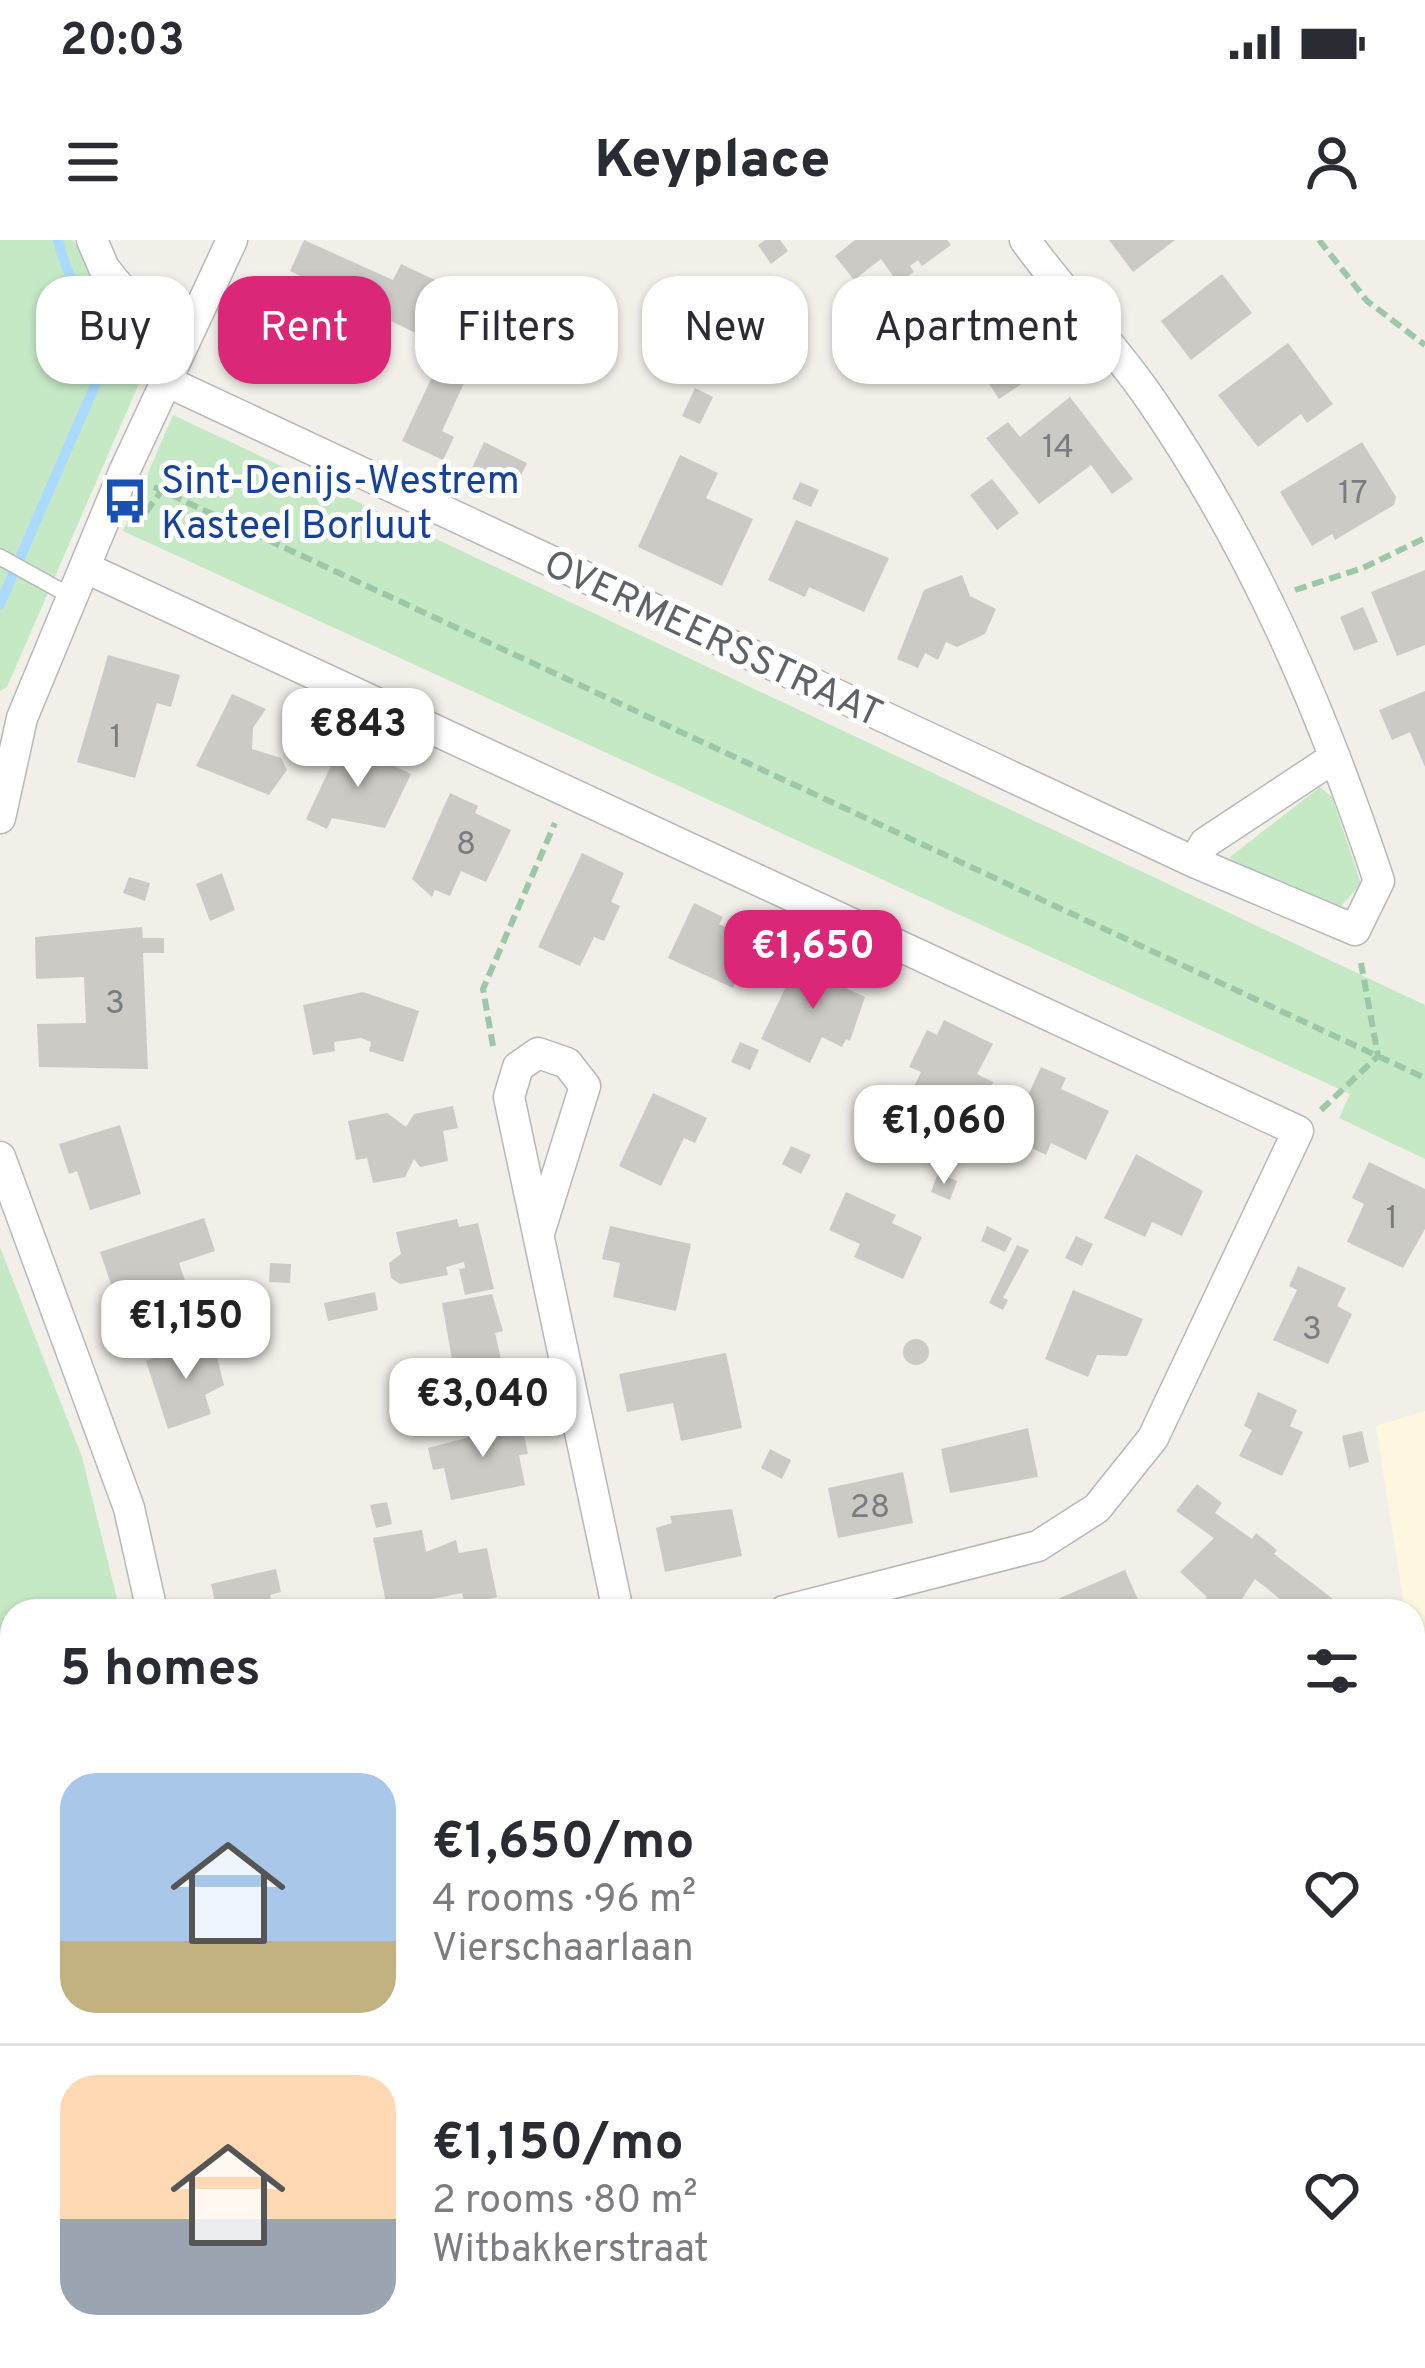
<!DOCTYPE html>
<meta charset="utf-8">
<style>
:root{--surface:#fff;--page:#f7f7f7;--text:#2b2b33;--muted:#7c7c81;--line:#e1e1e2;--accent:#db2777}
body{margin:0;font-family:Overpass,sans-serif;background:var(--page);color:var(--text);height:100vh;display:flex;flex-direction:column;font-size:45px;white-space:nowrap}
*{box-sizing:border-box;margin:0}
p{font-size:39px;color:var(--muted)}
.icon{flex:none;width:66px;height:66px;fill:none;stroke:currentColor;stroke-width:2;stroke-linecap:round;stroke-linejoin:round}
.map{position:relative;flex:1;overflow:hidden}
.panel{position:absolute;left:0px;top:1359px;width:1425px;height:771px;display:flex;flex-direction:column;background:var(--surface);border-radius:36px 36px 0 0;box-shadow:0 3px 9px #0004}
.panel>*{flex:none}
.hud{position:absolute;left:36px;top:36px;width:1353px;height:108px;display:flex;gap:24px}
.price{position:absolute;translate:-50% -102px;padding:0 27px;border-radius:24px;background:#fff;color:#222;font-size:39px;line-height:78px;filter:drop-shadow(0 3px 6px #0008)}
.price::after{content:'';position:absolute;left:50%;top:72px;width:36px;height:27px;margin-left:-18px;background:inherit;clip-path:polygon(0 0,100% 0,50% 100%)}
.price.current{background:var(--accent);color:#fff}
ul{padding:0;list-style:none}
li{display:flex;align-items:center;gap:36px;height:300px;padding:0 60px}
li+li{border-top:3px solid var(--line)}
li span{display:grid;place-items:center;flex:none;width:336px;height:240px;border-radius:36px;color:#555}
li>.icon{margin-inline-start:auto}
span .icon{width:144px;height:144px;fill:#fffc;stroke-width:1}
li b{font-size:51px}
h2{display:flex;justify-content:space-between;align-items:center;height:144px;padding:0 60px;font-size:51px}
.pill{padding:0 42px;border-radius:36px;background:var(--surface);box-shadow:0 3px 9px #0004;font-size:42px;line-height:108px}
.pill.current{background:var(--accent);color:#fff}
.status{display:flex;justify-content:space-between;align-items:center;height:84px;padding:0 60px;background:var(--surface);direction:ltr}
.status svg{height:33px;fill:currentColor}
header{display:flex;justify-content:space-between;align-items:center;height:156px;padding:0 60px;background:var(--surface);font-size:54px;font-weight:800}
.map>svg:first-child{display:block}
.commercial{fill:#fef7e0}
.green{fill:#c5e8c5}
.lines{fill:none;stroke-linecap:round;stroke-linejoin:round}
.stream{stroke:#aadaff;stroke-width:10}
.building{fill:#cccac5}
.service-casing{stroke:#b5b8bc;stroke-width:18}
.minor-casing{stroke:#b5b8bc;stroke-width:33}
.path{stroke:#9cc7a9;stroke-width:6;stroke-dasharray:12 6;stroke-linecap:butt}
.service{stroke:#fff;stroke-width:15}
.minor{stroke:#fff;stroke-width:30}
.labels{text-anchor:middle;stroke-width:10;stroke-linejoin:round;paint-order:stroke}
.number-label{font-size:33px;fill:#7a7d7f}
.transit-label{font-size:39px;fill:#164399;stroke:#fff;text-anchor:start}
.street-label{font-size:39px;fill:#5f6368;stroke:#fff}
</style>
<div class="status"><b>20:03</b><svg viewBox="0 0 49 12"><path d="M0 12V9h3v3zM5 12V6h3v6zM10 12V3h3v9zM15 12V0h3v12zM26 1h20v11H26zM47 4h2v5h-2z"/></svg></div>
<header><svg class="icon" aria-label="menu" viewBox="0 0 24 24"><path d="M4 6h16M4 12h16M4 18h16"/></svg>Keyplace<svg class="icon" aria-label="person" viewBox="0 0 24 24"><circle cx="12" cy="8" r="4"/><path d="M4 21q1-7 8-7t8 7"/></svg></header>
<div class="map">
<svg width="1425" height="2128" viewBox="0 0 1425 2128">
<rect width="100%" height="100%" fill="#f1efe8"/>
<path class="commercial" d="M 1425,1171 L 1425,1398 L 1413,1394 L 1413,1371 L 1405,1371 L 1376,1186 Z
M 1413,1649 L 1425,1653 L 1425,1959 L 1413,1996 Z
M 637,2118 L 1374,2118 L 1370,2128 L 668,2128 Z"/>
<path class="green" d="M 0,0 L 73,0 L 150,118 L 7,447 L 0,451 Z
M 173,175 L 1425,765 L 1425,919 L 1339,878 L 1350,854 L 123,291 Z
M 1320,547 L 1332,557 L 1361,644 L 1341,666 L 1322,665 L 1237,627 L 1230,617 Z
M 0,1007 L 82,1217 L 120,1371 L 12,1371 L 12,1539 L 0,1541 Z"/>
<g class="lines">
<path class="stream" d="M 0,364 L 105,122 C 100,77 67,45 58,0"/>
</g>
<path class="building" d="M 304,0 L 393,40 L 401,24 L 437,41 L 429,55 L 446,64 L 428,99 L 362,67 L 359,74 L 340,64 L 343,57 L 290,31 Z
M 765,0 L 780,0 L 788,11 L 771,24 L 758,5 Z
M 855,0 L 947,0 L 951,5 L 922,26 L 918,20 L 910,26 L 914,32 L 898,43 L 881,19 L 854,40 L 835,16 Z
M 1109,0 L 1175,0 L 1133,32 Z
M 1222,34 L 1252,73 L 1191,120 L 1161,81 Z
M 981,56 L 998,78 L 1008,69 L 1050,125 L 999,159 L 939,68 L 953,58 L 962,70 Z
M 462,69 L 492,82 L 470,129 L 463,126 L 457,139 L 464,143 L 442,191 L 454,197 L 443,220 L 402,201 L 436,128 L 443,132 L 448,119 L 439,116 Z
M 1288,103 L 1333,164 L 1307,183 L 1301,174 L 1258,207 L 1218,155 Z
M 695,148 L 713,157 L 700,184 L 682,176 Z
M 1070,157 L 1133,239 L 1112,254 L 1091,225 L 1039,264 L 986,198 L 1008,182 L 1020,197 Z
M 484,202 L 527,223 L 515,248 L 472,228 Z
M 1362,202 L 1396,257 L 1394,265 L 1335,300 L 1332,294 L 1312,306 L 1280,252 Z
M 680,215 L 718,233 L 706,258 L 753,279 L 722,346 L 638,307 Z
M 992,239 L 1019,273 L 997,290 L 970,255 Z
M 800,242 L 819,250 L 811,267 L 792,259 Z
M 796,280 L 889,318 L 864,372 L 809,347 L 805,357 L 768,340 Z
M 1425,330 L 1425,405 L 1397,416 L 1371,352 Z
M 962,335 L 970,356 L 996,369 L 985,394 L 957,407 L 946,402 L 938,420 L 925,413 L 918,428 L 897,419 L 924,350 Z
M 1363,367 L 1378,402 L 1354,411 L 1340,377 Z
M 108,415 L 180,435 L 171,467 L 157,463 L 135,538 L 77,522 Z
M 1425,451 L 1425,527 L 1410,492 L 1392,500 L 1379,470 Z
M 232,454 L 266,469 L 253,488 L 252,509 L 281,518 L 287,530 L 269,555 L 196,526 Z
M 342,502 L 411,534 L 385,588 L 332,578 L 327,589 L 306,579 Z
M 450,553 L 478,566 L 475,573 L 511,590 L 486,642 L 461,631 L 450,656 L 435,650 L 432,657 L 412,639 Z
M 582,613 L 624,633 L 611,662 L 620,666 L 604,701 L 594,697 L 580,726 L 538,707 Z
M 222,633 L 235,670 L 210,681 L 196,644 Z
M 129,637 L 150,643 L 145,661 L 123,653 Z
M 694,663 L 723,677 L 719,684 L 755,701 L 733,748 L 668,718 Z
M 142,687 L 143,698 L 164,698 L 164,713 L 143,713 L 148,829 L 39,827 L 37,784 L 86,783 L 84,737 L 36,739 L 35,697 Z
M 800,717 L 836,734 L 833,742 L 865,757 L 850,801 L 846,799 L 842,807 L 822,797 L 810,823 L 761,799 Z
M 363,752 L 419,771 L 403,822 L 369,811 L 371,802 L 361,798 L 334,802 L 335,811 L 313,815 L 303,765 Z
M 944,780 L 993,804 L 977,834 L 993,842 L 970,889 L 956,883 L 944,906 L 897,882 L 921,832 L 909,827 L 927,790 L 937,795 Z
M 740,802 L 759,810 L 750,830 L 731,822 Z
M 1041,827 L 1066,838 L 1061,849 L 1109,871 L 1086,920 L 1051,903 L 1046,915 L 1009,897 Z
M 653,853 L 707,878 L 695,903 L 684,898 L 661,946 L 619,926 Z
M 453,866 L 458,888 L 443,891 L 448,921 L 420,927 L 414,919 L 405,937 L 373,943 L 367,918 L 356,920 L 348,881 L 387,873 L 406,887 L 414,874 Z
M 120,885 L 141,954 L 90,970 L 77,931 L 69,934 L 59,904 Z
M 791,906 L 811,915 L 801,934 L 782,924 Z
M 1136,914 L 1203,951 L 1182,996 L 1152,982 L 1145,997 L 1104,978 Z
M 1369,922 L 1425,949 L 1425,989 L 1403,1028 L 1347,1002 L 1364,964 L 1352,958 Z
M 938,933 L 957,941 L 950,960 L 931,952 Z
M 846,952 L 896,975 L 892,983 L 922,997 L 903,1039 L 854,1017 L 860,1004 L 829,990 Z
M 204,978 L 215,1011 L 179,1023 L 193,1064 L 135,1083 L 123,1044 L 112,1047 L 100,1012 Z
M 457,979 L 459,987 L 478,983 L 494,1049 L 465,1055 L 459,1029 L 465,1028 L 464,1022 L 446,1027 L 448,1035 L 400,1044 L 391,1038 L 389,1023 L 401,1014 L 396,992 Z
M 610,986 L 691,1004 L 676,1071 L 613,1057 L 620,1023 L 602,1019 Z
M 987,986 L 1012,998 L 1005,1012 L 981,1001 Z
M 1076,996 L 1093,1004 L 1082,1026 L 1065,1018 Z
M 1017,1005 L 1029,1010 L 1003,1058 L 1008,1060 L 1003,1070 L 989,1063 Z
M 270,1023 L 291,1024 L 290,1043 L 269,1042 Z
M 1298,1026 L 1346,1048 L 1337,1066 L 1352,1074 L 1328,1124 L 1273,1100 L 1297,1050 L 1289,1046 Z
M 1073,1050 L 1143,1079 L 1127,1116 L 1097,1115 L 1088,1137 L 1045,1119 Z
M 375,1052 L 378,1070 L 328,1081 L 324,1063 Z
M 492,1054 L 503,1091 L 495,1093 L 505,1137 L 457,1148 L 442,1063 Z
M 212,1097 L 224,1145 L 205,1155 L 211,1174 L 168,1189 L 146,1121 Z
M903 1112a13 13 0 1 1 26 0a13 13 0 1 1-26 0Z
M 726,1113 L 742,1188 L 681,1201 L 673,1163 L 627,1172 L 619,1134 Z
M 1258,1152 L 1297,1170 L 1290,1186 L 1303,1192 L 1282,1236 L 1239,1216 L 1252,1190 L 1244,1186 Z
M 520,1177 L 528,1214 L 519,1215 L 525,1245 L 451,1260 L 444,1228 L 433,1230 L 428,1208 L 485,1193 L 483,1185 Z
M 1028,1188 L 1038,1237 L 950,1253 L 941,1209 Z
M 1362,1191 L 1369,1222 L 1349,1228 L 1342,1196 Z
M 770,1209 L 791,1220 L 782,1239 L 761,1228 Z
M 903,1232 L 913,1283 L 838,1298 L 828,1248 Z
M 1197,1244 L 1222,1263 L 1215,1273 L 1252,1299 L 1256,1293 L 1277,1310 L 1274,1314 L 1349,1371 L 1295,1371 L 1255,1339 L 1234,1371 L 1216,1371 L 1204,1361 L 1207,1357 L 1180,1332 L 1214,1298 L 1176,1271 Z
M 387,1262 L 392,1284 L 376,1288 L 370,1265 Z
M 732,1269 L 742,1316 L 665,1332 L 656,1288 L 672,1283 L 670,1276 Z
M 422,1290 L 426,1312 L 456,1300 L 459,1313 L 487,1308 L 497,1357 L 465,1364 L 462,1353 L 387,1368 L 373,1298 Z
M 276,1329 L 281,1352 L 270,1355 L 273,1371 L 217,1371 L 211,1344 Z
M 1125,1330 L 1143,1371 L 1057,1371 L 1053,1361 Z
M 1416,1530 L 1425,1533 L 1425,1620 L 1413,1617 Z
M 1413,1694 L 1425,1697 L 1425,1812 L 1413,1808 Z
M 168,2118 L 240,2118 L 242,2128 L 170,2128 Z
M 392,2118 L 469,2118 L 466,2128 L 418,2128 Z
M 475,2118 L 546,2118 L 542,2128 L 491,2128 Z
M 640,2118 L 760,2118 L 757,2128 L 668,2128 Z
M 1197,2118 L 1282,2118 L 1279,2128 L 1194,2128 Z"/>
<g class="lines">
<g class="service-casing">
<path id="service" d="M 0,317 L 74,358
M 1413,1677 L 1425,1681
M 1085,2118 L 1117,2128"/>
</g>
<g class="minor-casing">
<path id="minor" d="M 92,0 L 104,28 L 133,64 L 168,142
M 168,142 L 1194,622 L 1355,690 L 1379,641 C 1322,469 1252,306 1149,157 C 1111,102 1064,54 1025,0
M 86,328 L 1298,891 L 1153,1198 L 1097,1268 L 1038,1306 L 784,1371
M 0,578 L 22,478 L 124,232 L 232,0
M 1194,622 L 1205,603 L 1335,517
M 0,917 L 129,1268 L 152,1371
M 539,993 L 585,846 L 567,823 L 538,813 L 518,827 L 509,857 L 618,1371
M 333,2118 L 336,2128"/>
</g>
<path class="path" d="M 1319,0 L 1367,61 L 1425,105
M 154,247 L 1425,838
M 146,272 L 162,250
M 1295,350 L 1363,328 L 1425,298
M 493,806 L 483,749 L 555,583
M 1321,870 L 1378,816 L 1361,723"/>
<use href="#service" class="service"/>
<use href="#minor" class="minor"/>
</g>
<defs>
<g id="bus-bare" transform="scale(3.6)"><path d="M-5-6H5V4H4V6H2V4H-2V6H-4V4H-5ZM-3.5-4V0h7V-4ZM-3.5 1.2v1.5H-2V1.2ZM2 1.2v1.5H3.5V1.2Z" fill="#1a4fb4" stroke="#fff" stroke-width="2.5" paint-order="stroke"/></g>
</defs>
<g fill-rule="evenodd">
<use href="#bus-bare" x="125" y="261"/>
</g>
<g class="labels">
<g class="number-label">
<text x="1058" y="217">14</text>
<text x="1353" y="263">17</text>
<text x="116" y="507">1</text>
<text x="466" y="614">8</text>
<text x="115" y="773">3</text>
<text x="1392" y="988">1</text>
<text x="1312" y="1099">3</text>
<text x="870" y="1277">28</text>
</g>
<g class="transit-label">
<text x="161" y="253">Sint-Denijs-Westrem<tspan x="161" dy="45">Kasteel Borluut</tspan></text>
</g>
<g class="street-label">
<text transform="translate(714 397) rotate(25)" y="14">OVERMEERSSTRAAT</text>
</g>
</g>
</svg>
<b class="price" style="left:358px;top:550px">€843</b>
<b class="price current" style="left:813px;top:772px">€1,650</b>
<b class="price" style="left:944px;top:947px">€1,060</b>
<b class="price" style="left:186px;top:1142px">€1,150</b>
<b class="price" style="left:483px;top:1220px">€3,040</b>
<div class="hud">
<a class="pill">Buy</a>
<a class="pill current">Rent</a>
<a class="pill">Filters</a>
<a class="pill">New</a>
<a class="pill">Apartment</a>
</div>
<section class="panel">
<h2>5 homes<svg class="icon" aria-label="filters" viewBox="0 0 24 24"><path d="M4 7h16M4 17h16"/><circle cx="9" cy="7" r="2"/><circle cx="15" cy="17" r="2"/></svg></h2>
<ul>
<li><span style="background:linear-gradient(#a9c7e8 70%,#c2b280 0)"><svg class="icon" aria-label="home" viewBox="0 0 24 24"><path d="M3 11l9-7 9 7M6 9v11h12V9"/></svg></span><div><b>€1,650/mo</b><p>4 rooms · 96 m²</p><p>Vierschaarlaan</p></div><svg class="icon" aria-label="heart" viewBox="0 0 24 24"><path d="M12 20l-8-8c-3-5 5-10 8-4 3-6 11-1 8 4z"/></svg></li>
<li><span style="background:linear-gradient(#ffd9b3 60%,#9aa5b1 0)"><svg class="icon" aria-label="home" viewBox="0 0 24 24"><path d="M3 11l9-7 9 7M6 9v11h12V9"/></svg></span><div><b>€1,150/mo</b><p>2 rooms · 80 m²</p><p>Witbakkerstraat</p></div><svg class="icon" aria-label="heart" viewBox="0 0 24 24"><path d="M12 20l-8-8c-3-5 5-10 8-4 3-6 11-1 8 4z"/></svg></li>
</ul>
</section>
</div>
